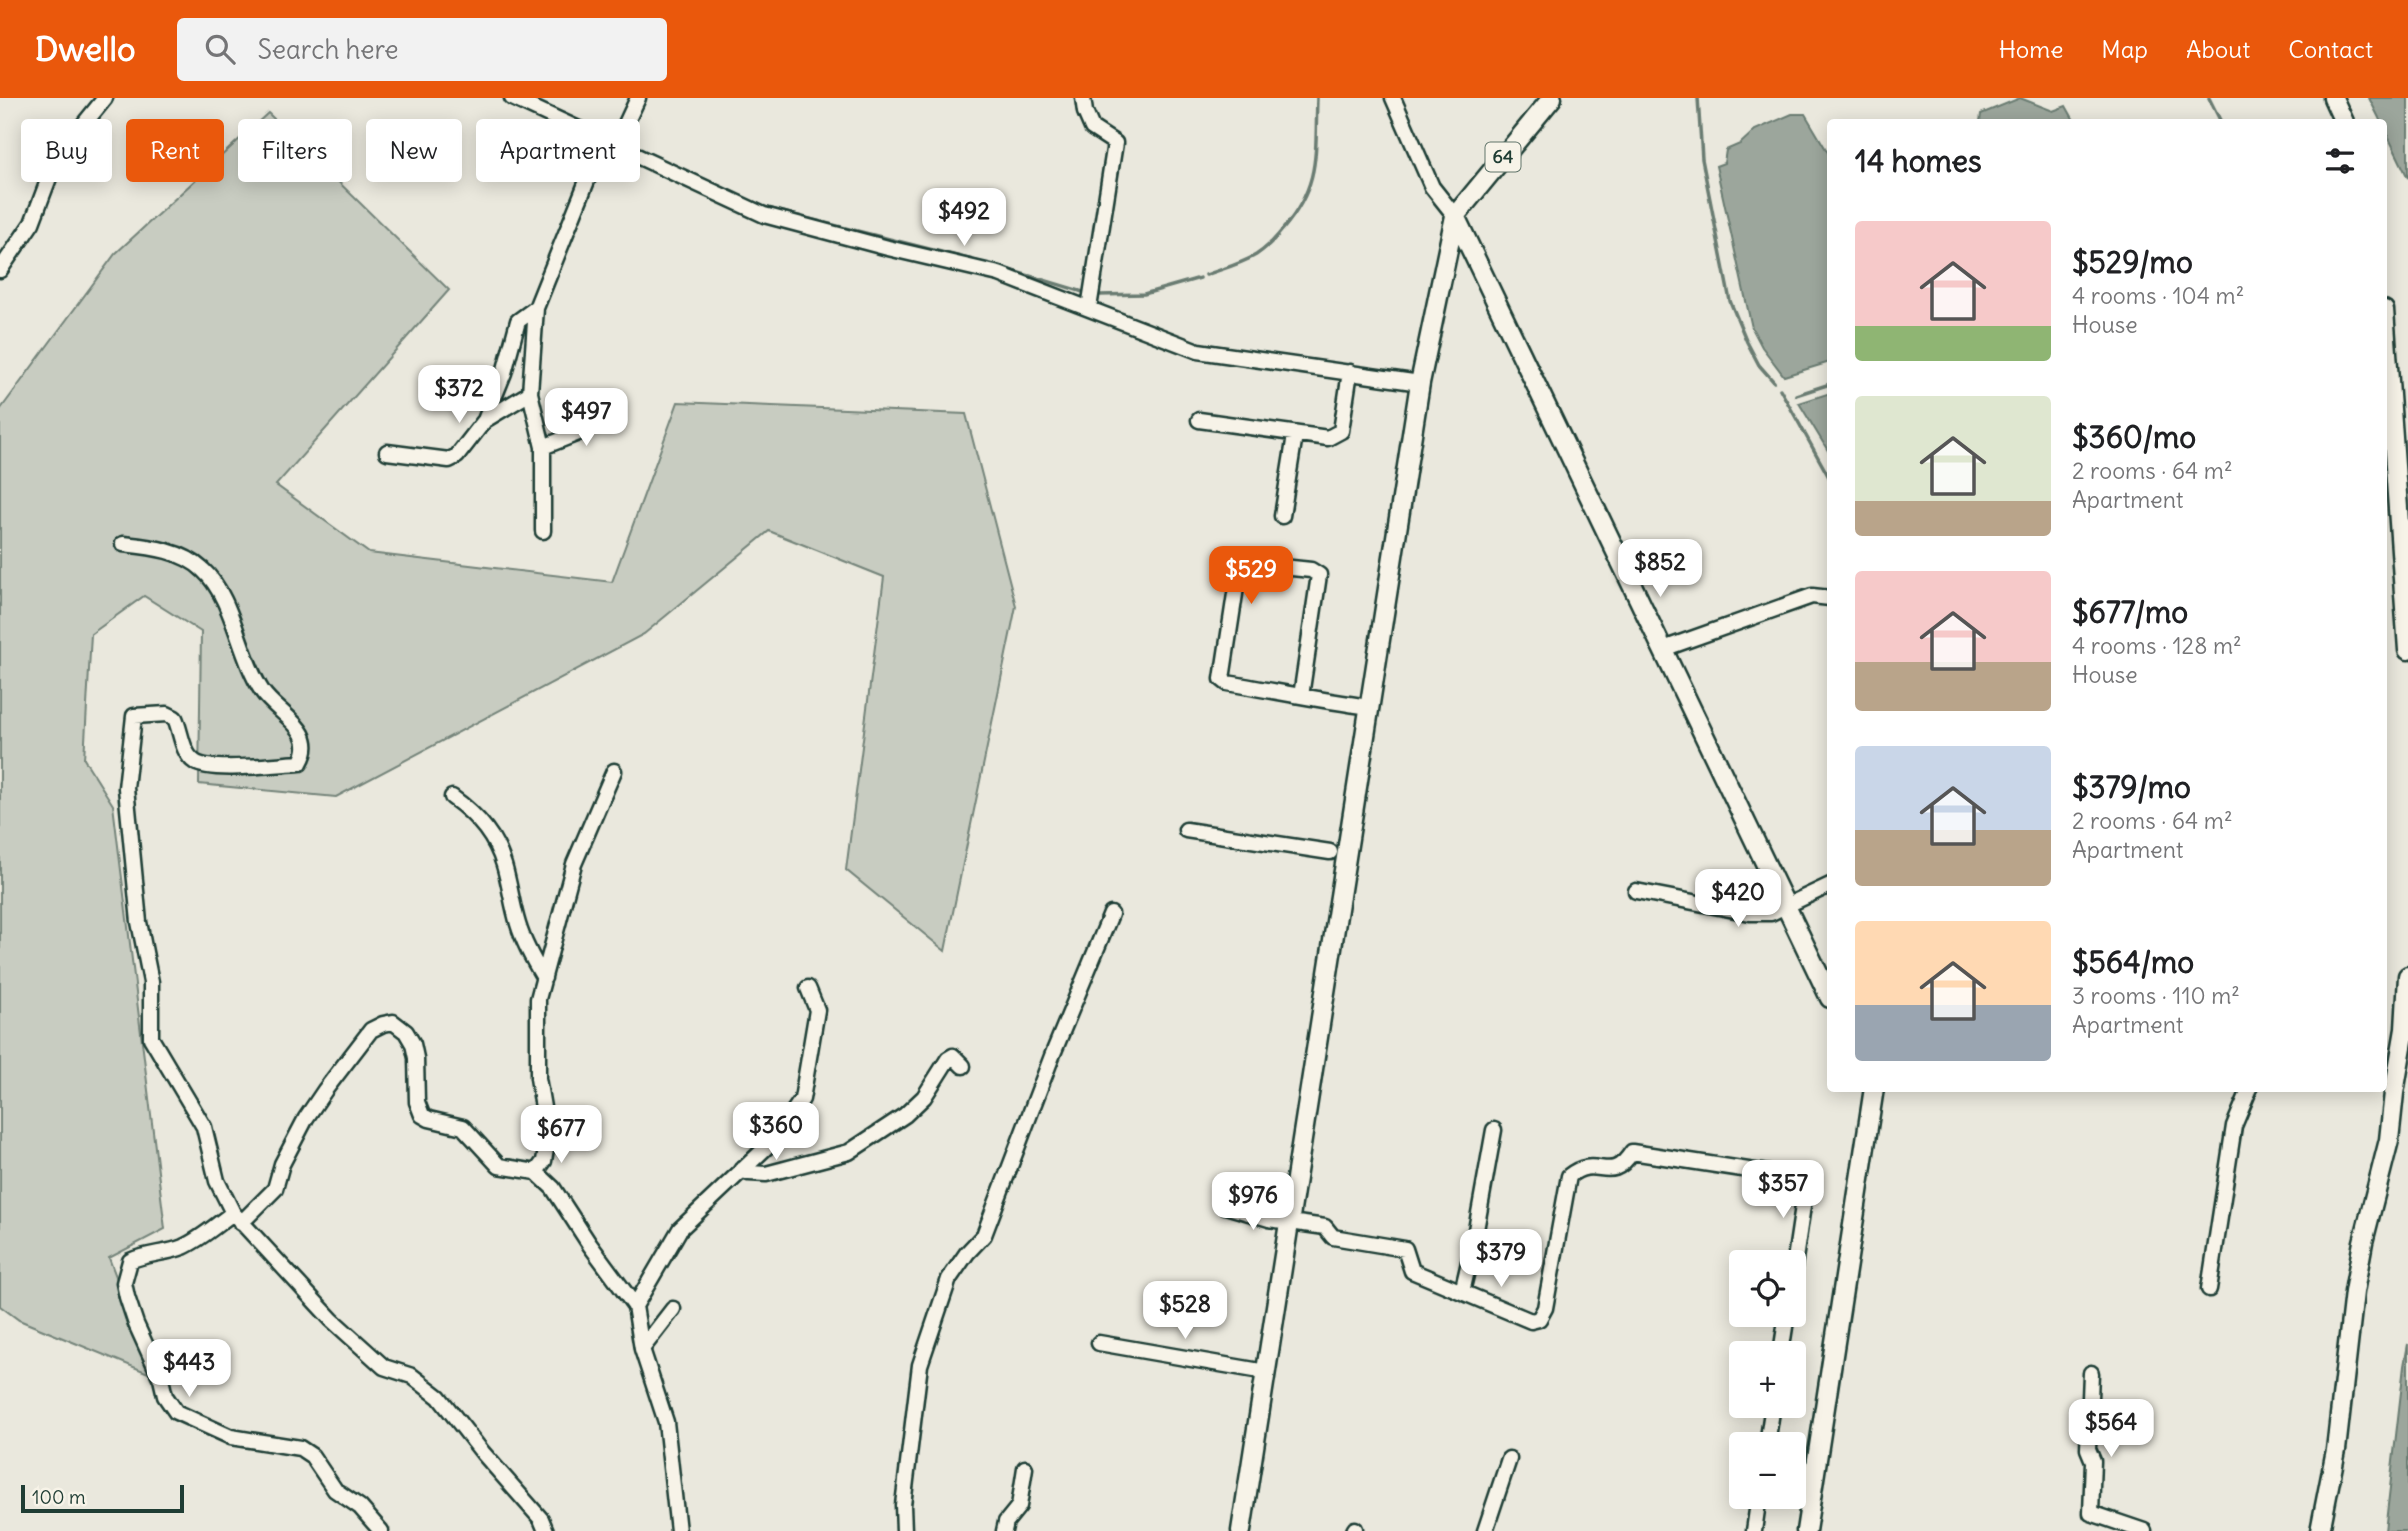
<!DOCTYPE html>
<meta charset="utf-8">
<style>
:root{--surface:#fff;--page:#f2f2f2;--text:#202124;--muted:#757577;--accent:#ea580c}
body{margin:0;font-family:Delius,sans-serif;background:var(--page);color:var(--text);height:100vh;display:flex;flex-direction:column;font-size:26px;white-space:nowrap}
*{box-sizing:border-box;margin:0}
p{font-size:23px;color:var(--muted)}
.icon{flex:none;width:38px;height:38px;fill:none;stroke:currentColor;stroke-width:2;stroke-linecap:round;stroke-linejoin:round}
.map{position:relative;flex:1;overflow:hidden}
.details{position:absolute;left:1827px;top:21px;width:560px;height:973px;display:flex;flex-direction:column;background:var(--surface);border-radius:7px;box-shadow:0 4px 18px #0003}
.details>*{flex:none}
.banner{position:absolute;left:21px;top:21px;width:665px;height:63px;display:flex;gap:14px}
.controls{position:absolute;left:1729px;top:1152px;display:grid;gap:14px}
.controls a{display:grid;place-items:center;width:77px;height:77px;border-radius:7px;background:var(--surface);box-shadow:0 4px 18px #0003;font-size:35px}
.scale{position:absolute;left:21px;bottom:18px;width:163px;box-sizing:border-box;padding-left:7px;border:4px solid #1f3d34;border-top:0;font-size:19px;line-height:24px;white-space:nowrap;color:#1f3d34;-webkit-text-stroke:5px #f7f3e8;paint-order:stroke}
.price{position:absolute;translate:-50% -60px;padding:0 16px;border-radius:14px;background:#fff;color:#222;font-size:23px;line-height:46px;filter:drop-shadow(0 2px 4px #0008)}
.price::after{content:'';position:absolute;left:50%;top:42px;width:21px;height:16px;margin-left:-10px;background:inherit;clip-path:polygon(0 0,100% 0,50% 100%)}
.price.selected{background:var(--accent);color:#fff}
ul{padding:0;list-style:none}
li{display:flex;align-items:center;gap:21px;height:175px;padding:0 28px}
li span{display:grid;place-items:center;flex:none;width:196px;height:140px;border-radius:7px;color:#555}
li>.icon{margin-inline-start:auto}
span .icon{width:84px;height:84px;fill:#fffc;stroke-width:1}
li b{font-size:30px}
h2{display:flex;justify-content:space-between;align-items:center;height:84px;padding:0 28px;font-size:30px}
.pill{padding:0 24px;border-radius:7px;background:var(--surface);box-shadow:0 4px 18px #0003;font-size:24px;line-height:63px}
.pill.selected{background:var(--accent);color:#fff}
header{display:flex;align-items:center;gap:42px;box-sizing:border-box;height:98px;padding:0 35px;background:var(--accent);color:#fff}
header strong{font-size:33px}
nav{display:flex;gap:38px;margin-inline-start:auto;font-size:24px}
.search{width:490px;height:63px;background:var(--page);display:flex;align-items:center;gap:18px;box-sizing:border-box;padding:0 24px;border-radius:7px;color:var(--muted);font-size:26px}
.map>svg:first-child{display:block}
.green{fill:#c8ccc1;stroke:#74847a;stroke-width:2}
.water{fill:#9ca69c;stroke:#6a7c72;stroke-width:2}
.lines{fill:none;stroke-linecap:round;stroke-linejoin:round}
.stream{stroke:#6a7c72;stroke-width:3.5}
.minor-casing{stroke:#1f3d34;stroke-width:19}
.major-casing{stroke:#1f3d34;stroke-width:23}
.minor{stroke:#f7f3e8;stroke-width:14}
.major{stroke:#f7f3e8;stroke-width:18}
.labels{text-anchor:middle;stroke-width:6;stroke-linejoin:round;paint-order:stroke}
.shield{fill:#f7f3e8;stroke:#60746a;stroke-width:2}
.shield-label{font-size:18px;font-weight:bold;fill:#1f3d34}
</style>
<header>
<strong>Dwello</strong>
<div class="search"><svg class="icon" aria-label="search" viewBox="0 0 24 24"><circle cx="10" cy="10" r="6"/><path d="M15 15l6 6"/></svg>Search here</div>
<nav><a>Home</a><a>Map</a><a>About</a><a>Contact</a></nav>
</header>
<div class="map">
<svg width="2408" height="1433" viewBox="0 0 2408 1433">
<rect width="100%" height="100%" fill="#eae8dd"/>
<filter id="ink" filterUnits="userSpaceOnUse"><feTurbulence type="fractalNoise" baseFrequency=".0143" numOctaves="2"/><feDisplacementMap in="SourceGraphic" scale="14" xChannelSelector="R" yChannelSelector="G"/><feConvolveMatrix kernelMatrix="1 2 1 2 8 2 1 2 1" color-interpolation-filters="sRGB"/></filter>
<g filter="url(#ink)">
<path class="green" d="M 268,15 L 449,192 L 276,387 L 369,455 L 612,484 L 678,304 L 966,316 L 1016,508 L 945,853 L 846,772 L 884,479 L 769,433 L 644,536 L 336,699 L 199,686 L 201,534 L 144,498 L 91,536 L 84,661 L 113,707 L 165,1131 L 109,1160 L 153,1277 L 19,1222 L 0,1208 L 0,312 L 115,156 Z"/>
<path class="water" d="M 2020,0 L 2053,13 L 2066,8 L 2075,24 L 1980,24 L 1981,16 Z
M 2369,0 L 2408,0 L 2408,80 L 2384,30 L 2384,24 L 2381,24 Z
M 1792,16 L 1805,16 L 1830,58 L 1830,264 L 1784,278 L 1762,249 L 1752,230 L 1716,68 L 1724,65 L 1726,52 L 1740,46 L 1755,32 Z
M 1830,295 L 1830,356 L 1799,305 Z
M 2408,1246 L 2408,1433 L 2385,1433 L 2404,1268 Z"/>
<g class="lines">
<path class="stream" d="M 1698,0 L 1702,61 L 1730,203 L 1747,244 L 1759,267 L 1774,284
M 2209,0 L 2221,24
M 760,108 C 867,137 977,160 1083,194
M 1206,177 C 1222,171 1241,166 1256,157 C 1267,150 1275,141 1283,131 C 1321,87 1315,55 1317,0
M 1099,197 L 1144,196 L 1200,180
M 1780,291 L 1830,381
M 1796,297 L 1830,286"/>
<g class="minor-casing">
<path id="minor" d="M 512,0 L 764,117 L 888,150 L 999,176 L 1198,253 L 1420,285
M 1083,0 L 1085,14 L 1092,30 L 1115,45 L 1089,210
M 1393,0 L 1432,89 L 1455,118
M 615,49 L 638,0
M 0,172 L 32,125 L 52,72 L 62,53 L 105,0
M 485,322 L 504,275 L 518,223 L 536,210
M 1199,322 L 1328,340 L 1341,333 L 1350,274
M 543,349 L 581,334 L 606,313
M 387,354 L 449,362 L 457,358 L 485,322 L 530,295
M 1282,418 L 1295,337
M 543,433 L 543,349 L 530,295 L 536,210 L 603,43
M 123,446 C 150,449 182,452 203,472 C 233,499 239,558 262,593 C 278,617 320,632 300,665 C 279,666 211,675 195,664 C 182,656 181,633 175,620 L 167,616 L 134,618 L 126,690 L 139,824 L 151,884 L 151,940 L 204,1029 L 217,1083 L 233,1115 L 332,1222 L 384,1269 L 412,1278 L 439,1299 L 483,1355 L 541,1421 L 546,1433
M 1663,551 L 1812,498 L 1830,500
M 1301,598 L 1319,477 L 1311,472 L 1244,465 L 1239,470 L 1222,581 L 1227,585 C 1275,593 1322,603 1370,609
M 614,673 L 574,766 L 538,901 L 538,980 L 548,1039 L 544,1063 L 536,1074 L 553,1090 L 590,1147 L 635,1208 L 642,1251 L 666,1324 L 678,1433
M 452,699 C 476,716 496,739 504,767 C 510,787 512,807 518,826 C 524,846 533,862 544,880
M 1186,732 L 1330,754
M 1636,793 L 1750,815 L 1771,815 L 1830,787
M 741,1072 L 749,1075 L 766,1076 L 849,1054 L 905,1017 L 924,999 L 948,961 L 953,958 L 963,968
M 1225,1108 L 1269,1121 L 1325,1129 L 1333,1139 L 1405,1151 L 1412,1173 L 1531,1223 L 1539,1221 L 1545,1210 L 1569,1078 C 1598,1055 1609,1089 1632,1054 L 1807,1081 L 1794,1168
M 233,1115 C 216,1127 201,1141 183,1149 C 165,1156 146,1155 130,1163 L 124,1185 L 127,1199 L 136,1226 L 161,1281 L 165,1298 L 176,1314 L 231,1339 L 300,1350 L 312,1358 L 335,1392 L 360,1409 L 381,1433
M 241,1125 L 275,1091 L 282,1066 L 306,1020 L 325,992 L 371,932 L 383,926 L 393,924 L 406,934 L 413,946 L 416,960 L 417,1004 L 422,1017 L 429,1021 L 463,1029 L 499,1068 L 536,1074
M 2209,1191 L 2234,1028 L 2250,990
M 1462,1194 L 1474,1143 L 1494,1032
M 635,1208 L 680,1131 L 774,1042 L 802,1001 L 817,912 L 808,890
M 1099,1245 L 1266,1274
M 642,1251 L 673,1211
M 1781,1255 L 1787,1216
M 2091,1275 L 2088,1351 L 2093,1363 L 2091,1415 L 2144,1433
M 1767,1346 L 1773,1307
M 904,1433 L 903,1407 L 920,1267 L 949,1181 L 967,1155 L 984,1137 L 1052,958 L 1111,816
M 1004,1433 L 1006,1424 L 1019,1408 L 1025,1370
M 1354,1433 L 1355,1431
M 1485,1433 L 1509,1361
M 1754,1433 L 1759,1398"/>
</g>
<g class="major-casing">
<path id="major" d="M 2333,0 L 2344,24
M 1455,118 L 1830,900
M 2384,212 L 2408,552
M 1241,1433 L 1420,285 L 1455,118 L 1552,0
M 1806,1433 L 1874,990
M 2320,1433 L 2336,1352 L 2354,1194 L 2363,1144 L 2389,1042 L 2394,995 L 2405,931 L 2408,878"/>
</g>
<use href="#minor" class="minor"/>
<use href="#major" class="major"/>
</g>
</g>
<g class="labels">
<rect class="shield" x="1485.5" y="44.5" width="35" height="29" rx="5"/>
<g class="shield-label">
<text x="1503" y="65">64</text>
</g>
</g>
</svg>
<div class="controls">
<a><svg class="icon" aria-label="locate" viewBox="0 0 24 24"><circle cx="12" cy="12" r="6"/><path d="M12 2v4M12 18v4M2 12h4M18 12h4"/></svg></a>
<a>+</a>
<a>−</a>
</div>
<div class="scale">100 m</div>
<b class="price" style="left:964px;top:150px">$492</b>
<b class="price" style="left:459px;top:327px">$372</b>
<b class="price" style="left:586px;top:350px">$497</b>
<b class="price" style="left:1660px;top:501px">$852</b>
<b class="price selected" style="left:1251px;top:508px">$529</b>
<b class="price" style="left:1738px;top:831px">$420</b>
<b class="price" style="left:776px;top:1064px">$360</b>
<b class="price" style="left:561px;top:1067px">$677</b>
<b class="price" style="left:1783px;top:1122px">$357</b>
<b class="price" style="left:1253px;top:1134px">$976</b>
<b class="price" style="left:1501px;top:1191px">$379</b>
<b class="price" style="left:1185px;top:1243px">$528</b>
<b class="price" style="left:189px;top:1301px">$443</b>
<b class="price" style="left:2111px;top:1361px">$564</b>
<div class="banner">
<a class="pill">Buy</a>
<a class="pill selected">Rent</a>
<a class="pill">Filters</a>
<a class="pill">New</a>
<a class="pill">Apartment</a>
</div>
<section class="details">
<h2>14 homes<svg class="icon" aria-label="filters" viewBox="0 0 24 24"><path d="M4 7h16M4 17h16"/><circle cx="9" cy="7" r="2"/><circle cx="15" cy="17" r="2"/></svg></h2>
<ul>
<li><span style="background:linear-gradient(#f6c9c9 75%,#8fb573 0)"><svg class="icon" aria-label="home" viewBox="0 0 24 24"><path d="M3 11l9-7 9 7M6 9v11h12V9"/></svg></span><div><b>$529/mo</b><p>4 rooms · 104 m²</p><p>House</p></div></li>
<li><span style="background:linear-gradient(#dfe7d0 75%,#b9a48a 0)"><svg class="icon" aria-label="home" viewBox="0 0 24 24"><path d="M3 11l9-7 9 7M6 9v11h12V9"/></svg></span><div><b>$360/mo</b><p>2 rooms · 64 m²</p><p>Apartment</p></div></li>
<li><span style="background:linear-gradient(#f6c9c9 65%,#b9a48a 0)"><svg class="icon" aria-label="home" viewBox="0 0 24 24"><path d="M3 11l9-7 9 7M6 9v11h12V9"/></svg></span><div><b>$677/mo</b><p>4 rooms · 128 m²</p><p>House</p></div></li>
<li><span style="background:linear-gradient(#c9d6e8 60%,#b9a48a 0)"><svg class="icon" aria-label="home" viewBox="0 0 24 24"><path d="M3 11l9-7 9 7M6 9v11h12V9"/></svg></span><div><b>$379/mo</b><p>2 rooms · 64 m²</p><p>Apartment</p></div></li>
<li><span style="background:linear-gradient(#ffd9b3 60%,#9aa5b1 0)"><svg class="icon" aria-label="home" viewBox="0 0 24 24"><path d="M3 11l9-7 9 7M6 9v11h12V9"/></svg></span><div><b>$564/mo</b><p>3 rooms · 110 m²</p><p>Apartment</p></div></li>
</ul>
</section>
</div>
